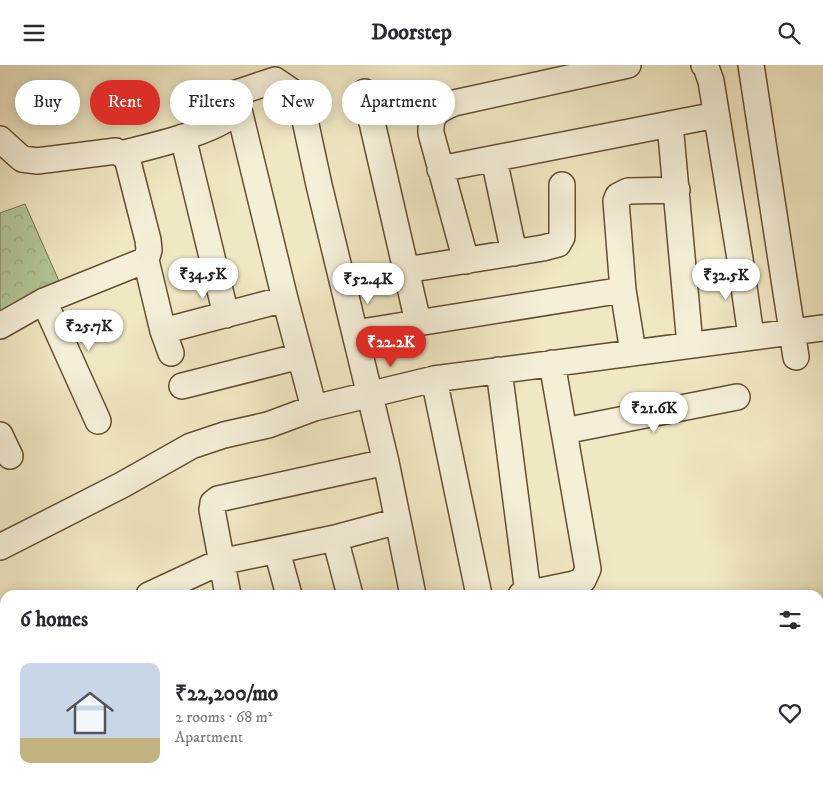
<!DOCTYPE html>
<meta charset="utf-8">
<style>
:root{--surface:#fff;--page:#f2f2f3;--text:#2b2b33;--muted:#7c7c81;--line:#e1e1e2;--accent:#d93025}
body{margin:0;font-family:"IM FELL DW Pica",serif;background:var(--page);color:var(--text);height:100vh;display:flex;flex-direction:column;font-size:19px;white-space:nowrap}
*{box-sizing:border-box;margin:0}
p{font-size:16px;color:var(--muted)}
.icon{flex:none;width:28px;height:28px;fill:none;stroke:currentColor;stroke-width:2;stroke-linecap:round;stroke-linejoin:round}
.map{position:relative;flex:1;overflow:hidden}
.panel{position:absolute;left:0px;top:525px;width:824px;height:196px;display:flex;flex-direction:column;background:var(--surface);border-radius:15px 15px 0 0;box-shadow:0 2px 12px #0003}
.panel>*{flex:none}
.top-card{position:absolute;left:15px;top:15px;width:500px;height:45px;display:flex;gap:10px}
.price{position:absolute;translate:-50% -42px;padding:0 11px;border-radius:18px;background:#fff;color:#222;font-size:16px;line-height:32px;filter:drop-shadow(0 1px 2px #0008)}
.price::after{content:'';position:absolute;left:50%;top:30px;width:15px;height:11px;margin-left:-8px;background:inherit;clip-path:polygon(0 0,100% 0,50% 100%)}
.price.on{background:var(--accent);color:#fff}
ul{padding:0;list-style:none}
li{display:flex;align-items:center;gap:15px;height:125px;padding:0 20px}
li+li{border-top:1px solid var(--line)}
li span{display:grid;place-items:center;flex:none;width:140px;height:100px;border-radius:10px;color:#555}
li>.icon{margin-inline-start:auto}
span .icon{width:60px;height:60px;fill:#fffc;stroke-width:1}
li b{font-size:21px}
h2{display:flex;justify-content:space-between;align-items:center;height:60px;padding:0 20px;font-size:21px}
.pill{padding:0 18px;border-radius:22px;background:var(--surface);box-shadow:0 2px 12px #0003;font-size:18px;line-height:45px}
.pill.on{background:var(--accent);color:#fff}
header{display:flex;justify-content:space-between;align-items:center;height:65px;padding:0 20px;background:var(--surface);font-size:22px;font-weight:700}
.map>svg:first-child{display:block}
.park{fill:url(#park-crowns);stroke:#74724c}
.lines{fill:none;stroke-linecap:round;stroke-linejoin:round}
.minor-casing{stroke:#644f31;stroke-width:28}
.minor{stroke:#f5efd8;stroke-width:25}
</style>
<header><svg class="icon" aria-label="menu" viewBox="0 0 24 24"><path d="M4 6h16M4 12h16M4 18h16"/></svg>Doorstep<svg class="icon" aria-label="search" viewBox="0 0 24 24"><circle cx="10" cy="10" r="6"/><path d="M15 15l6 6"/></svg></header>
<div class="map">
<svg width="823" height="721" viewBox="0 0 823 721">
<defs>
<pattern id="park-crowns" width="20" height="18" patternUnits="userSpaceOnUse" patternTransform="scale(1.25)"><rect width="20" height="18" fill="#b3c799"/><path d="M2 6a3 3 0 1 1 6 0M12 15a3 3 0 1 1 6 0" fill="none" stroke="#9baa82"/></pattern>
</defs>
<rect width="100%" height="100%" fill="#f0e7c3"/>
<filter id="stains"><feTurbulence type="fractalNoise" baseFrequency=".004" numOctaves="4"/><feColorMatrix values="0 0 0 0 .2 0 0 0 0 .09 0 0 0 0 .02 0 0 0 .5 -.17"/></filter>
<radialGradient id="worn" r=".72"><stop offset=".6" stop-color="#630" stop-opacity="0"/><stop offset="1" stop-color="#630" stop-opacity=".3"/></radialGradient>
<path class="park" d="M 25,139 L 59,216 L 0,248 L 0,148 Z"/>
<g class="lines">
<g class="minor-casing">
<path id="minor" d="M 704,0 L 706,2 L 711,16 L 740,194 L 751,271
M 751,0 L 796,292
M 365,27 L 418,257
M 239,45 L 285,234 L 314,343
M 670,59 L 716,50
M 183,72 L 226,250
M 0,74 L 22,94 L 37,96 L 116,86 L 127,93 L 148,175 L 149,185 L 146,195 L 163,266 L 285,234
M 121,89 C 154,80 214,68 239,45 L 236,28 L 275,15 L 300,32 L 319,120 L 386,397 L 413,530
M 494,94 L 514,188
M 440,104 L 670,59 L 690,280
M 466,196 L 431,68 C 430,49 438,45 454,38 L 628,0
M 406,205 L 543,183 L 558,179 L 562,172 L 562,120
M 623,225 L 633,287
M 44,236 L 98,356
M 0,261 L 44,236 L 146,195
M 163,266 L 171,288
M 355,268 L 623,225 L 616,136 L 618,131 L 628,126 L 677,125
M 499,305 L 528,528
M 434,314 L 479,530
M 182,321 L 300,291
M 564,366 L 737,332
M 0,370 L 10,391
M 335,473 L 350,530
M 0,482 L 122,420 L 191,381 L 224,370 L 268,360 L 314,343 L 434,314 L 823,263
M 277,486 L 289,530
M 149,530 L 220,497 L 335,473 L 398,456
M 228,530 L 212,445 L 213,438 L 218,434 L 386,397
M 521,530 L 574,519 L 583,515 L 588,504 L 552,298
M 0,604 L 5,602
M 184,716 L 187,721
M 270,716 L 271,721
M 12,721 L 22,716
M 448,721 L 473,717"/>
</g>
<use href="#minor" class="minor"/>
</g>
<rect width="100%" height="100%" filter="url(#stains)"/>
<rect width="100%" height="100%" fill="url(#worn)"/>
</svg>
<b class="price" style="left:203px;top:235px">₹34.5K</b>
<b class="price" style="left:726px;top:236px">₹32.5K</b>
<b class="price" style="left:368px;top:240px">₹52.4K</b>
<b class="price" style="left:89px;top:287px">₹25.7K</b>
<b class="price on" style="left:391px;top:303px">₹22.2K</b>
<b class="price" style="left:654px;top:369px">₹21.6K</b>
<div class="top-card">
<a class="pill">Buy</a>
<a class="pill on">Rent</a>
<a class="pill">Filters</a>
<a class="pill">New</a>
<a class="pill">Apartment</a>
</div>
<section class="panel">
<h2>6 homes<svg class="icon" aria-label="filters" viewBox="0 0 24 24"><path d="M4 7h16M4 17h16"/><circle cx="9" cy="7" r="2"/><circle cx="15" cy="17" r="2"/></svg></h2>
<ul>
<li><span style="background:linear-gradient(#c9d6e8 75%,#c2b280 0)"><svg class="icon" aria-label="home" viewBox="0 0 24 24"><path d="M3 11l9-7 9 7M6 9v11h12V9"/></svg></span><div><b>₹22,200/mo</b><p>2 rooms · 68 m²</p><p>Apartment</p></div><svg class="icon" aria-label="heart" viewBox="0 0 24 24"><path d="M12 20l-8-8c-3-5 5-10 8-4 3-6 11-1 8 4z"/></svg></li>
</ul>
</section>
</div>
